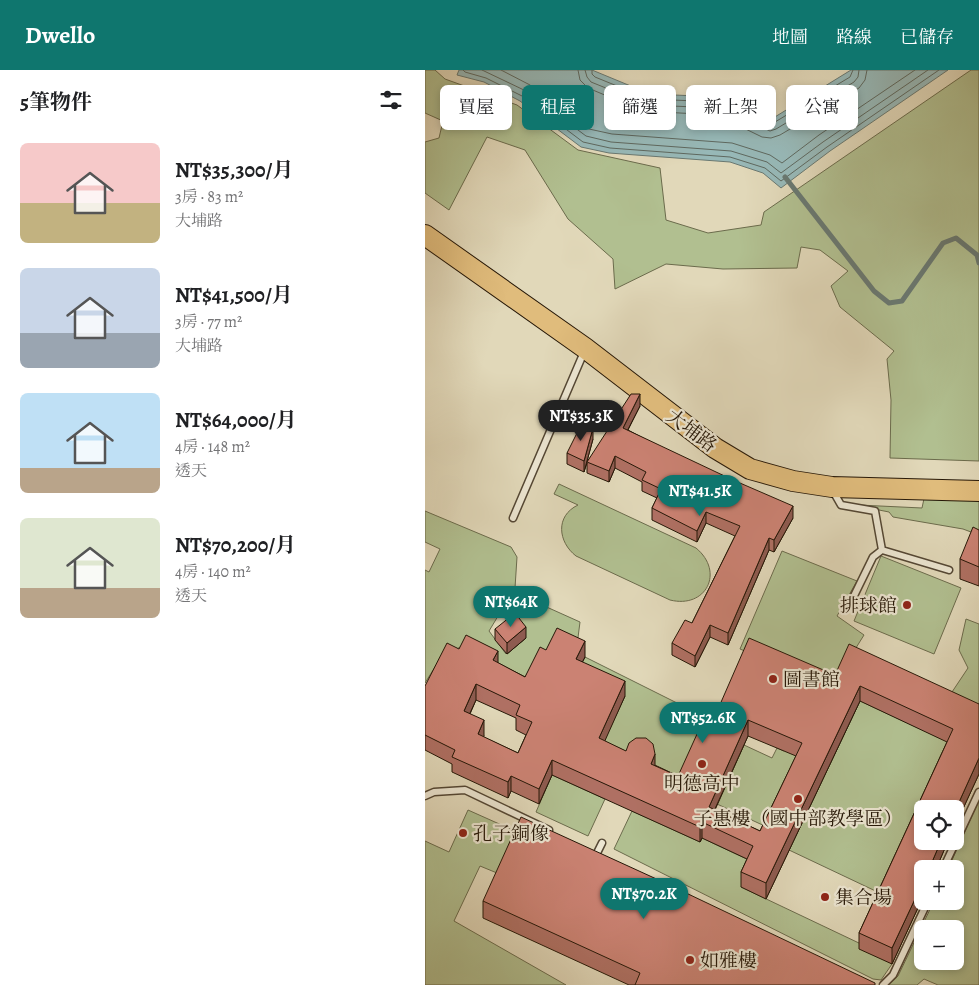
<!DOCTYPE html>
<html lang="zh-TW">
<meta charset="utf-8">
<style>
:root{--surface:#fff;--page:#f6f6f6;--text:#202124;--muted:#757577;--accent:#0f766e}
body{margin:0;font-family:Alegreya,"Noto Serif TC",serif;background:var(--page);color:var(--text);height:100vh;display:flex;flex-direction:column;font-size:19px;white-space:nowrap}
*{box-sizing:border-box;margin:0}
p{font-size:16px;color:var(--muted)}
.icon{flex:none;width:28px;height:28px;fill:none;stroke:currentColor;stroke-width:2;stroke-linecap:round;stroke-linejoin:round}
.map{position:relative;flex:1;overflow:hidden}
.details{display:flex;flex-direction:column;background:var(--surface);width:425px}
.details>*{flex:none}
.guide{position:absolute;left:15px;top:15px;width:464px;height:45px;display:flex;gap:10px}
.buttons{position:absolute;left:489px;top:730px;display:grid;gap:10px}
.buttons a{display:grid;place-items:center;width:50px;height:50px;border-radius:8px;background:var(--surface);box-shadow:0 2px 8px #0003;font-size:25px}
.price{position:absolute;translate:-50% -42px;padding:0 11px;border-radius:18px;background:var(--accent);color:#fff;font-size:16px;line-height:32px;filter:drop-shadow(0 1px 2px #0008)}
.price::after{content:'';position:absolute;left:50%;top:30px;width:15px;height:11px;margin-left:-8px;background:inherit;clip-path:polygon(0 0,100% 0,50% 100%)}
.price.current{background:#222;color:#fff}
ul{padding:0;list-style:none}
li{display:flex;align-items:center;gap:15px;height:125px;padding:0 20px}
li span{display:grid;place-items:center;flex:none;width:140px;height:100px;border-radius:8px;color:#555}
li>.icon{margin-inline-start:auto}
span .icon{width:60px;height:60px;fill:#fffc;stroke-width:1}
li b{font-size:21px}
h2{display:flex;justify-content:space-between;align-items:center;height:60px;padding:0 20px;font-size:21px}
.tag{padding:0 18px;border-radius:8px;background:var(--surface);box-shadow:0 2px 8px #0003;font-size:18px;line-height:45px}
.tag.current{background:var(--accent);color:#fff}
header{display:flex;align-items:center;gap:30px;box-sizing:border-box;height:70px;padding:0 25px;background:var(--accent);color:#fff}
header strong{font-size:24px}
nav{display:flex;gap:28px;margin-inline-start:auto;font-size:18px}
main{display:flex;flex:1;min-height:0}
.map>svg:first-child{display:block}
.green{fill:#b1bf90;stroke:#6b6b4c;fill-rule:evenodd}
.water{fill:#97b8b7;stroke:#697871}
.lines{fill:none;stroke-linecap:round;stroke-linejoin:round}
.shore{stroke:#5e685f;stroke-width:1}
.stream{stroke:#697871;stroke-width:5}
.lane-casing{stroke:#544734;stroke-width:9}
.primary-casing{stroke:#251707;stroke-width:22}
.lane{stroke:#ece6d2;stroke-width:6}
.primary{stroke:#e0bc7c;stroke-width:20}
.wall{fill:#af7063;stroke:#251707;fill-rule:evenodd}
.shaded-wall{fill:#8e5b50;stroke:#251707}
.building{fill:#cb8273;stroke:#251707;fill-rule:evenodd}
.poi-dot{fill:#8f2418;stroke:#ece6d2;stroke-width:2}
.labels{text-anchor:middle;stroke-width:4.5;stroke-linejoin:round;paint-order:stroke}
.street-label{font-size:19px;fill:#251707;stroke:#ece6d2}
.poi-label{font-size:19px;fill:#251707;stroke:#ece6d2;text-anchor:start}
</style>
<header>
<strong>Dwello</strong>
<nav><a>地圖</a><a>路線</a><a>已儲存</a></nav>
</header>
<main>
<section class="details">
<h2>5筆物件<svg class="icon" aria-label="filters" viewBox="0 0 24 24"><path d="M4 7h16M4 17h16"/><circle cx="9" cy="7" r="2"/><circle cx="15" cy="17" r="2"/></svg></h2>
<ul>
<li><span style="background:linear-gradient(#f6c9c9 60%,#c2b280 0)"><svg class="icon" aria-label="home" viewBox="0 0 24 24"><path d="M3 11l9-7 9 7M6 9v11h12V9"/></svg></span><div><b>NT$35,300/月</b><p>3房 · 83 m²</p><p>大埔路</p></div></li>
<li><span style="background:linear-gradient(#c9d6e8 65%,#9aa5b1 0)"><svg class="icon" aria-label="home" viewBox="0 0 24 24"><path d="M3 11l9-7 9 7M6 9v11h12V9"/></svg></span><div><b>NT$41,500/月</b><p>3房 · 77 m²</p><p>大埔路</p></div></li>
<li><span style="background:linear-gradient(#bfe0f5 75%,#b9a48a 0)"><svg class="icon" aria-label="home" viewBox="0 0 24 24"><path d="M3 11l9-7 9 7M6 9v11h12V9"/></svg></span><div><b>NT$64,000/月</b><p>4房 · 148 m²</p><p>透天</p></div></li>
<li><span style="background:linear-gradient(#dfe7d0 70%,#b9a48a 0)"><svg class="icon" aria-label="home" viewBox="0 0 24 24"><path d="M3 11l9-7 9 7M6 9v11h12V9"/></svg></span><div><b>NT$70,200/月</b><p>4房 · 140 m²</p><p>透天</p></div></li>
</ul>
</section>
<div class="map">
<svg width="554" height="915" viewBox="0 0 554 915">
<rect width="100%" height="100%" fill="#e1d8b9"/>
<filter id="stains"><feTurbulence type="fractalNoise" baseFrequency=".004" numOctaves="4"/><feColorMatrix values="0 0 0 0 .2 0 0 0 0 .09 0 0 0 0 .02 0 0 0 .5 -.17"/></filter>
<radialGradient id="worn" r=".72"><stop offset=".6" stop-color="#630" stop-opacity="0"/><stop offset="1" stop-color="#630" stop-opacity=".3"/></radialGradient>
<path class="green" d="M 0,0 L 10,0 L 20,9 L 92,35 L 153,80 L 235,98 L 241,150 L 283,163 L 336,155 L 339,142 L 546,0 L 554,0 L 554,391 L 465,388 L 466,330 L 462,289 L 469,281 L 415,237 L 406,216 L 423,201 L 395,180 L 376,177 L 372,198 L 298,199 L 241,194 L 190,219 L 188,189 L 143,149 L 100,80 L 62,67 L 24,140 L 0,123 L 0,72 L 14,68 L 18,51 L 0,43 Z
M 134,414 L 271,478 C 300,502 281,539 245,530 L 151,486 C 133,472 130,446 153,435 L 129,424 Z
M 500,424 L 554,428 L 554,465 L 538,459 L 468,447 L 464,442 L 434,436 L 434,435 L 497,438 Z
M 0,441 L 86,477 L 92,487 L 90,518 L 64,561 L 81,584 L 90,555 L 106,530 L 155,552 L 151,583 L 100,622 L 35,577 L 15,589 L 0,613 L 0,500 L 4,502 L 15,479 L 0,472 Z
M 357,481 L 432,511 L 412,546 L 439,565 L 424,589 L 344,758 L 292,734 L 319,675 L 347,688 L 352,678 L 359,681 L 378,606 L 315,579 Z
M 456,486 L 536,518 L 509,584 L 429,551 Z
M 541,549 L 554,554 L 554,637 L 527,622 L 543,598 L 534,580 Z
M 160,587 L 284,649 L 253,721 L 204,688 L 127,657 Z
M 435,631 L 528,674 L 459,825 L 364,780 Z
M 127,705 L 180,729 L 163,766 L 111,742 Z
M 554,730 L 554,915 L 513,915 L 499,909 L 492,915 L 463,915 L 473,906 L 509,831 L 530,831 L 530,799 L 523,799 ZM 498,859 L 530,859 L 530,891 L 498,891 Z
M 43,740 L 90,761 L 72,803 L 55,796 L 29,851 L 141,915 L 0,915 L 0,771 L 24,782 Z
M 207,741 L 275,772 L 277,768 L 328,792 L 316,817 L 436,874 L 467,894 L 456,910 L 448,909 L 189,779 Z"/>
<path class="water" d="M 34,0 L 167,0 L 225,24 L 297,27 L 345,50 L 426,0 L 523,0 L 405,81 L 356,118 L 338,103 L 305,92 L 184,83 L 156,77 L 95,31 L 59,12 L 32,5 Z"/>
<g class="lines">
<path class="shore" d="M 38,0 L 40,2 L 61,8 L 97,26 L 158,72 L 185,78 L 305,87 L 340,98 L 356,111 L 402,77 L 514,0
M 57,0 L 101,21 L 161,66 L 186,72 L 306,81 L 342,92 L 356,103 L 398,72 L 503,0
M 76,0 L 105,15 L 164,59 L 187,64 L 307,73 L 345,85 L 357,93 L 394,65 L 490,0
M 153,0 L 155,10 L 163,18 L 218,41 L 292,45 L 337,67 L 346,68 L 355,65 L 434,18 L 440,10 L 442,0
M 160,0 L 162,7 L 166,12 L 223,35 L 294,38 L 345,61 L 351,59 L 429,12 L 433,7 L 434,0
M 167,0 L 167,4 L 170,7 L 224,29 L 295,32 L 345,55 L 425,7 L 428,0"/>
<path class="stream" d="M 360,107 L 449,221 L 464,233 L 477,231 L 518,173 L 531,168 L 552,185 L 554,193"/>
<g class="lane-casing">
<path id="lane" d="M 408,421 L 416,435 L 450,441 L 457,480 L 524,500
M 88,448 L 159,282
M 426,532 L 448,487 L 457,480
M 0,726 L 9,722 L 40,720 L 124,760
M 172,783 L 177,773
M 518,799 L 554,722
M 458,915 L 468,905 L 503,831"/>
</g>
<g class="primary-casing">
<path id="primary" d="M 0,165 L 160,278 L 290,378 L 325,399 L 368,411 L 407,417 L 554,421"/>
</g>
<use href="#lane" class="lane"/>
<use href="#primary" class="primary"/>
</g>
<path class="wall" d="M 215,336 L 203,360 L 368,448 L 349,482 L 344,480 L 303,575 L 285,567 L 270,597 L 247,585 L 247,573 L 267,553 L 310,466 L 281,453 L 272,472 L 227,450 L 227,438 L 232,428 L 217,421 L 217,412 L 190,398 L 184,412 L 162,403 L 162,393 L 159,402 L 142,394 L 142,383 L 168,369 L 162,391 Z
M 554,460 L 554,516 L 535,509 L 535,489 Z
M 70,559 L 101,568 L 82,584 L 70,570 Z
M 34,579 L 73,593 L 100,607 L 121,580 L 160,587 L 157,592 L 200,626 L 179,671 L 253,706 L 290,646 L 410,605 L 554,634 L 554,704 L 530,756 L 530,739 L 498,771 L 523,771 L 511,799 L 498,799 L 498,827 L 467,894 L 434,879 L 434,863 L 522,672 L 435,631 L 341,829 L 316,817 L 316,802 L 322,789 L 277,768 L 275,772 L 127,705 L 114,734 L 86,721 L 83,728 L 27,702 L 27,694 L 0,680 L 0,616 ZM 51,630 L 91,648 L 91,660 L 101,665 L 93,683 L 58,667 L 59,666 L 45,644 ZM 323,666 L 371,686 L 335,761 L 290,740 Z
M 58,831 L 450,915 L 204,915 L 58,848 Z"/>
<path class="shaded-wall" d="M 215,324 L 215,336 L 198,369 L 198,358 Z
M 168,358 L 168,369 L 159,402 L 159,391 Z
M 190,386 L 190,398 L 184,412 L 184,401 Z
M 368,436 L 368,448 L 349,482 L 349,470 Z
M 281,442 L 281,453 L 272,472 L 272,461 Z
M 344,468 L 344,480 L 303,575 L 303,563 Z
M 285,555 L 285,567 L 270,597 L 270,586 Z
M 101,557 L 101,568 L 82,584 L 82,573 Z
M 160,571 L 160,587 L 151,604 L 151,589 Z
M 73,581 L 73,597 L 68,590 Z
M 200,611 L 200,626 L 174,684 L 174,668 Z
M 51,614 L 51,630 L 39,656 L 39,641 Z
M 435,616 L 435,631 L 341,829 L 341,813 Z
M 59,650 L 59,666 L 53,679 L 53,664 Z
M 323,650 L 323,666 L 284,752 L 284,737 Z
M 230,684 L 230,700 L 226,694 Z
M 554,688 L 554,704 L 530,756 L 530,741 Z
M 127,690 L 127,705 L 114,734 L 114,719 Z
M 86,706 L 86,721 L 83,728 L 83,712 Z
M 277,752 L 277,768 L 275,772 L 275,757 Z
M 516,771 L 523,771 L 511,799 L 504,799 Z
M 498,812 L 498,827 L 467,894 L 467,878 Z"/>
<path class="building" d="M 206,324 L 215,324 L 198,358 L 308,410 L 368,436 L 349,470 L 344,468 L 303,563 L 285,555 L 270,586 L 247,573 L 260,550 L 267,553 L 315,456 L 281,442 L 272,461 L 227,438 L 236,419 L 217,410 L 221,402 L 190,386 L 184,401 L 162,392 Z
M 157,353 L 168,358 L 159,391 L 142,383 Z
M 548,457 L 554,460 L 554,497 L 535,489 Z
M 90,543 L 101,557 L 82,573 L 70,559 Z
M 132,558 L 160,571 L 151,589 L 200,611 L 174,668 L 201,681 L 204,673 L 211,668 L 221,668 L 228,674 L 230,684 L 226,694 L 253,706 L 282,642 L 290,646 L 324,568 L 410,605 L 424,574 L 554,634 L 554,688 L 530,741 L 530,739 L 498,739 L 498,771 L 516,771 L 504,799 L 498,799 L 498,812 L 467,878 L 434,863 L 528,659 L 435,616 L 341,813 L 316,802 L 328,776 L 277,752 L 275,757 L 127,690 L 114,719 L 86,706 L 83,712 L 27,687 L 30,680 L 0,665 L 0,616 L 22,573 L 34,579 L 41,565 L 73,581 L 68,590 L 100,607 L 115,577 L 121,580 ZM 51,614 L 95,635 L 91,645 L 107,652 L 93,683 L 53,664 L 59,650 L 39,641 ZM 323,650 L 377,673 L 335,761 L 284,737 Z
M 96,747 L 238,812 L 450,913 L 450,915 L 210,915 L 215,903 L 58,831 Z"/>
<g class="poi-dot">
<circle cx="482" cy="535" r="5"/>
<circle cx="348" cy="609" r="5"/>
<circle cx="277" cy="694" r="5"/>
<circle cx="373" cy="729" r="5"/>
<circle cx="38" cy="763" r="5"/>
<circle cx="400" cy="827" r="5"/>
<circle cx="265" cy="890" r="5"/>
</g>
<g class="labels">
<g class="street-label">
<text transform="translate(267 360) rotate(37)" y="7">大埔路</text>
</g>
<g class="poi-label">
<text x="472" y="542" text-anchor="end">排球館</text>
<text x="358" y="616">圖書館</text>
<text x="277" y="720" text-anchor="middle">明德高中</text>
<text x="373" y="755" text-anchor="middle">子惠樓（國中部教學區）</text>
<text x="48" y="770">孔子銅像</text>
<text x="410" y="834">集合場</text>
<text x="275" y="897">如雅樓</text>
</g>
</g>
<rect width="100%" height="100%" filter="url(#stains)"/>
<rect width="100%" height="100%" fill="url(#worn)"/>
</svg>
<div class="buttons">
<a><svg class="icon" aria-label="locate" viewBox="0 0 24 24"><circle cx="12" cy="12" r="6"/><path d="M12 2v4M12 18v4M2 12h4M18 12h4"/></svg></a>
<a>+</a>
<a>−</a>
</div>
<b class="price current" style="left:156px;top:372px">NT$35.3K</b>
<b class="price" style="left:275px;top:447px">NT$41.5K</b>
<b class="price" style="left:86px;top:558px">NT$64K</b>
<b class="price" style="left:278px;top:674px">NT$52.6K</b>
<b class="price" style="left:219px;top:850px">NT$70.2K</b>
<div class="guide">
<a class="tag">買屋</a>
<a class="tag current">租屋</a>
<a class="tag">篩選</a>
<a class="tag">新上架</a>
<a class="tag">公寓</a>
</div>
</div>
</main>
